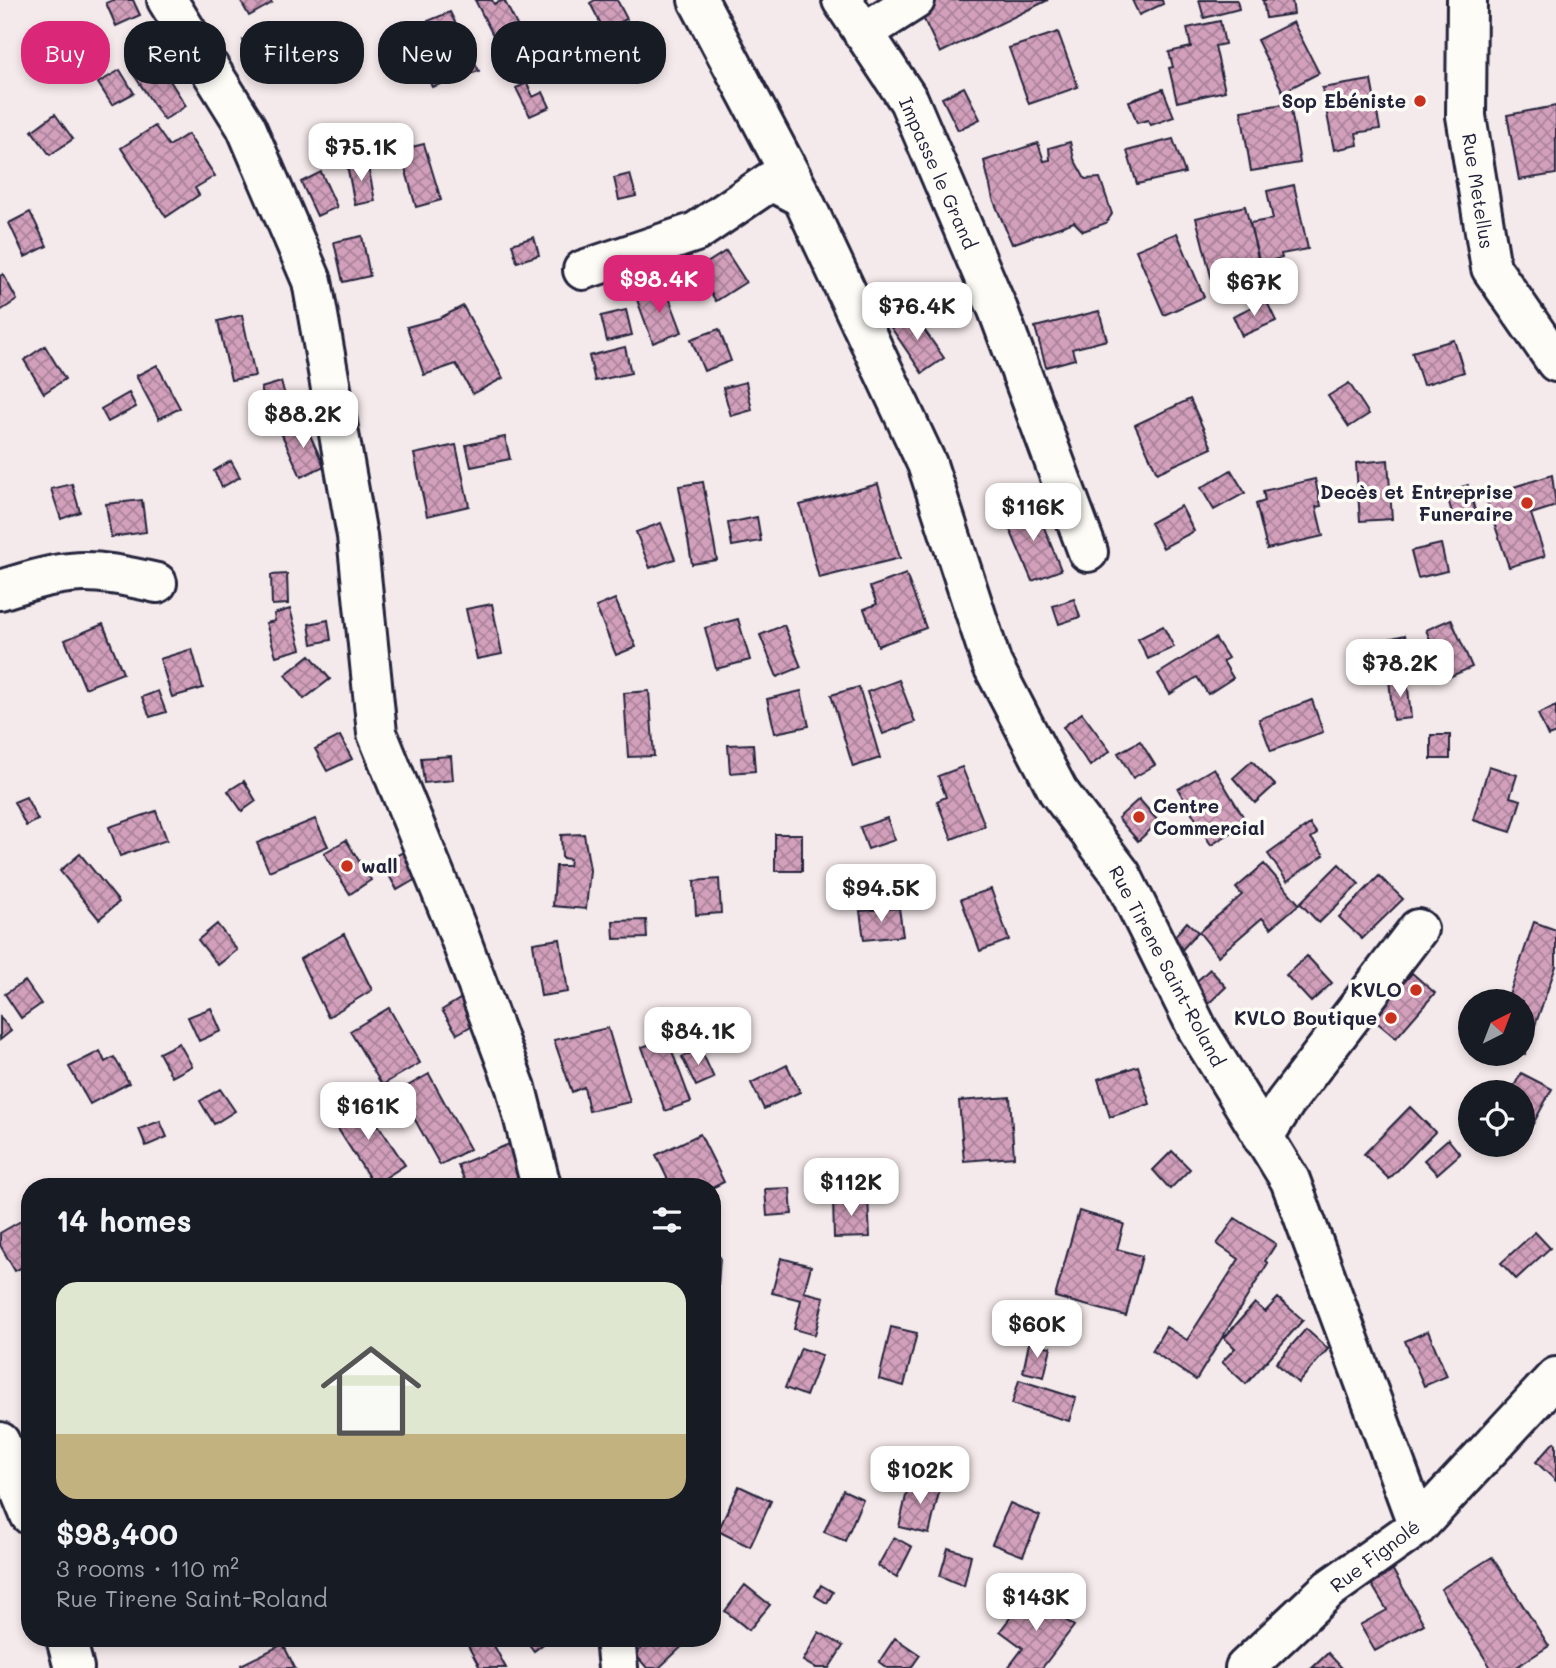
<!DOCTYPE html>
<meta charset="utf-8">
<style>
:root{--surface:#171b24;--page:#20242c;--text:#f1f3f6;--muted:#9ea1a6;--accent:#db2777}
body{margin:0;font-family:Mali,sans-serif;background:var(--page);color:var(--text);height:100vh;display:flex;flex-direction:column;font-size:26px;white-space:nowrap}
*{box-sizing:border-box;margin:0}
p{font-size:23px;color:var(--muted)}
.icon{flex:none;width:38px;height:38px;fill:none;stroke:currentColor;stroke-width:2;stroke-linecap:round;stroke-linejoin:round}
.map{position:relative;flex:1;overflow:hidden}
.sheet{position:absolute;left:21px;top:1178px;width:700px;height:469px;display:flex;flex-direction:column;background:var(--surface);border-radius:28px;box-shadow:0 4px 10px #0003}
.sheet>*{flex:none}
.hud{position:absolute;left:21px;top:21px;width:700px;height:63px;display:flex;gap:14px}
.needle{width:46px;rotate:42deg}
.buttons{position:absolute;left:1458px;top:989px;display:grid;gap:14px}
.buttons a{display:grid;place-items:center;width:77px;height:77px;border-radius:50%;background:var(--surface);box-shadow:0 4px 10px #0003;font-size:35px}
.price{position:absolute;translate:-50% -60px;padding:0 16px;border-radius:14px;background:#fff;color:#222;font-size:23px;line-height:46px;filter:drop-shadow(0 2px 4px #0008)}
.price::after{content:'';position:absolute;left:50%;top:42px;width:21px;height:16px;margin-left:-10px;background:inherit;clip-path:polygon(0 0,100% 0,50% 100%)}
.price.selected{background:var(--accent);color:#fff}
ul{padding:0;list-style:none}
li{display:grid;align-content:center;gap:14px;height:371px;padding:0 35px}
li span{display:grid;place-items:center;height:217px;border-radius:21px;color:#555}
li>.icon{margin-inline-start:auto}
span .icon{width:126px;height:126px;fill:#fffc;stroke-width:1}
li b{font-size:30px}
h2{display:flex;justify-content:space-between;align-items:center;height:84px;padding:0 35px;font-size:30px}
.chip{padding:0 24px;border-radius:28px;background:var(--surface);box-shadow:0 4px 10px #0003;font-size:24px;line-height:63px}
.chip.selected{background:var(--accent);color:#fff}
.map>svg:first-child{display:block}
.building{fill:url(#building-cross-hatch);stroke:#22223b;stroke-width:2}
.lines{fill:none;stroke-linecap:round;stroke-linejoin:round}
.minor-casing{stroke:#22223b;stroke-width:44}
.minor{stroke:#fdfcf7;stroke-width:38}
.poi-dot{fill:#c8321e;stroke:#fdfcf7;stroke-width:2.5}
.labels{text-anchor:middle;stroke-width:7;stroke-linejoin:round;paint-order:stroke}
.poi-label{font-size:19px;font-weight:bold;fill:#22223b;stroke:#fdfcf7;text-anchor:end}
.street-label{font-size:19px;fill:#22223b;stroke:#fdfcf7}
</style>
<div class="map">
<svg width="1556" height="1668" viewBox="0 0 1556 1668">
<defs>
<pattern id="building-cross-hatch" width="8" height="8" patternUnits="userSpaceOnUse" patternTransform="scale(1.75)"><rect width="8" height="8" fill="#d3a0bc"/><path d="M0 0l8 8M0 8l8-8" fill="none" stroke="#ab829a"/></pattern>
</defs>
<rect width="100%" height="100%" fill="#f5eaeb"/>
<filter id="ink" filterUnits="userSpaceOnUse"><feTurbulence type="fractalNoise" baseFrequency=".0143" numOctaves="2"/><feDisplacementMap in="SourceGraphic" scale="14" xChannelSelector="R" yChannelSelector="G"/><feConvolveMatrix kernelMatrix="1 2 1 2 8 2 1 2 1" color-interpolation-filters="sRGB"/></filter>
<g filter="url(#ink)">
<path class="building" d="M 113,0 L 133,0 L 140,15 L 116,26 L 106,3 Z
M 240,0 L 270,0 L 272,3 L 249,16 Z
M 475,0 L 492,0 L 494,4 L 504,0 L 522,35 L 499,47 Z
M 595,0 L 617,0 L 627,19 L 604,30 L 590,3 Z
M 927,0 L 1048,0 L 940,53 L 917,5 Z
M 1132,0 L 1162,0 L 1163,4 L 1139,15 Z
M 1199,0 L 1237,0 L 1239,9 L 1204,18 Z
M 1263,0 L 1292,0 L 1294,14 L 1266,18 Z
M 450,12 L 479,71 L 432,87 L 406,30 Z
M 1220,21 L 1225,44 L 1215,46 L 1225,91 L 1177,102 L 1169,68 L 1173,67 L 1169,52 L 1191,47 L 1187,28 Z
M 1293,22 L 1319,73 L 1283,92 L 1257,40 Z
M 84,29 L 96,55 L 76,65 L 62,40 Z
M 268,31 L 279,61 L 254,70 L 243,40 Z
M 1058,32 L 1078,87 L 1029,104 L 1009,48 Z
M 622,44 L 624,52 L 634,49 L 640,65 L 619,72 L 610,49 Z
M 155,57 L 186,106 L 164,120 L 132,72 Z
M 120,70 L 134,93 L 112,105 L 98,83 Z
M 1371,80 L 1380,129 L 1356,133 L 1358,145 L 1334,150 L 1322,88 Z
M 527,83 L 533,97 L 543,92 L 550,107 L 530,116 L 516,88 Z
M 964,87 L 980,119 L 958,130 L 942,98 Z
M 1163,89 L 1174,117 L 1151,125 L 1148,120 L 1137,123 L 1129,101 Z
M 1290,103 L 1300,163 L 1251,171 L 1241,111 Z
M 1556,106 L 1556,174 L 1519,180 L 1507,115 Z
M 55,114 L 73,139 L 50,155 L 32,131 Z
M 155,126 L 169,146 L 188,134 L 215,176 L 195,188 L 199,195 L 166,217 L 121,148 Z
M 1173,139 L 1185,173 L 1137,184 L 1127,151 Z
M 1070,142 L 1074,159 L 1085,179 L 1100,178 L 1112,214 L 1106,223 L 1083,231 L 1074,222 L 1012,244 L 993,199 L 984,161 L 1038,143 L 1044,161 L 1050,160 L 1049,148 Z
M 424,144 L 441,200 L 416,207 L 400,150 Z
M 367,161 L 375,201 L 355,205 L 347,165 Z
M 321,172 L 337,207 L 317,216 L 301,182 Z
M 630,174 L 636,196 L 619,200 L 614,178 Z
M 1294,185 L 1308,249 L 1281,254 L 1282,258 L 1259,263 L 1250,223 L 1273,219 L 1267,191 Z
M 1245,206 L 1262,271 L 1213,284 L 1196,218 Z
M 30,212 L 47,246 L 25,257 L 9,223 Z
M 1177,233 L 1204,297 L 1164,315 L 1136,250 Z
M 362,236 L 370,276 L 343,282 L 334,242 Z
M 534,237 L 539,255 L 517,262 L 512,244 Z
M 726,251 L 746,282 L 716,301 L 696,270 Z
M 3,274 L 17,300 L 0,311 L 0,276 Z
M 665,287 L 682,332 L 653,343 L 636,297 Z
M 1266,300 L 1276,321 L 1242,336 L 1233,316 Z
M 463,306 L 503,378 L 473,394 L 456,364 L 424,375 L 407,327 L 440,318 Z
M 626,310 L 632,335 L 607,341 L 601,316 Z
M 911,311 L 944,358 L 922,373 L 890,326 Z
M 1099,311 L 1107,340 L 1072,349 L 1075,359 L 1046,367 L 1035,327 Z
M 242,315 L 255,376 L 231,380 L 218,321 Z
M 719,329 L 731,361 L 704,371 L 691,339 Z
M 1454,340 L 1464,372 L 1423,385 L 1412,352 Z
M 45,346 L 65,379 L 44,393 L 24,360 Z
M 625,347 L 631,373 L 595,381 L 589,356 Z
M 157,365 L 180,408 L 159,419 L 136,376 Z
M 281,382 L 289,408 L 269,414 L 261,388 Z
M 746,382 L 752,410 L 731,416 L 723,388 Z
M 1349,383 L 1369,414 L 1349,427 L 1328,396 Z
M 129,393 L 136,407 L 108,422 L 101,409 Z
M 1190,399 L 1212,448 L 1157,473 L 1135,425 Z
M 305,424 L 324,466 L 301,477 L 282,435 Z
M 505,437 L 510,459 L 471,467 L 466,445 Z
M 456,445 L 469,506 L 427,516 L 414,454 Z
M 1388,460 L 1392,519 L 1360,521 L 1356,463 Z
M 231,461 L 240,477 L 222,487 L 214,471 Z
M 1231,470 L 1245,493 L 1214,510 L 1201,488 Z
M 1552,475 L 1556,506 L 1531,514 L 1545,556 L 1509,567 L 1485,496 Z
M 1315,479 L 1321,506 L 1316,507 L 1323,536 L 1267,549 L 1256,504 L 1265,501 L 1263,491 Z
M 703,482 L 717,560 L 692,564 L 679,486 Z
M 72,484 L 80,512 L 61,519 L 51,489 Z
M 878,484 L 900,558 L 819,578 L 800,505 Z
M 1468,485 L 1476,514 L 1454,520 L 1446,492 Z
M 142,500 L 146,532 L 111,537 L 106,504 Z
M 1035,505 L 1061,570 L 1032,581 L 1005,518 Z
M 1181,506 L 1194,531 L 1163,548 L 1150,523 Z
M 757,517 L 761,541 L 732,546 L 728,523 Z
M 661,523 L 675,559 L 650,568 L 636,532 Z
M 1441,544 L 1447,571 L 1418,578 L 1411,551 Z
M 287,574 L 288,604 L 272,605 L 271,575 Z
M 906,574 L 926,628 L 878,646 L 864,609 L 877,604 L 870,587 Z
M 615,599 L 636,647 L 616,655 L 596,607 Z
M 1074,599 L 1080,617 L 1059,624 L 1053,606 Z
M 492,604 L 502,654 L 477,659 L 466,609 Z
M 290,609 L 301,649 L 276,656 L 266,623 L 275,621 L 274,614 Z
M 738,619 L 750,660 L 716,669 L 705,628 Z
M 1451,619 L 1472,667 L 1447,678 L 1426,630 Z
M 328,620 L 331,640 L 312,644 L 309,624 Z
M 103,624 L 123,673 L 85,688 L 65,640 Z
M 784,625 L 801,667 L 777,677 L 760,635 Z
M 1163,626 L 1174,647 L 1148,659 L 1138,639 Z
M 1405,635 L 1413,671 L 1388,676 L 1380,641 Z
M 1215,638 L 1228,658 L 1223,661 L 1233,678 L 1208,694 L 1197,677 L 1170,694 L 1158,674 Z
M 192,649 L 203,688 L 172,697 L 160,659 Z
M 310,655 L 330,679 L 304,699 L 285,675 Z
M 1407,678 L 1411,718 L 1393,720 L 1389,679 Z
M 899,680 L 915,722 L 883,734 L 867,692 Z
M 859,687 L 880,758 L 853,767 L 831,695 Z
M 158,691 L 166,712 L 150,717 L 142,697 Z
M 649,691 L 654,756 L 628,757 L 624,693 Z
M 801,691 L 809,726 L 775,733 L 767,699 Z
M 1312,700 L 1323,732 L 1271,751 L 1259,719 Z
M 1556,706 L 1556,733 L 1548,736 L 1538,714 Z
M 1082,713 L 1110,751 L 1090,766 L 1063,727 Z
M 1431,735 L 1450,735 L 1450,759 L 1431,759 Z
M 340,736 L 352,759 L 327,771 L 315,749 Z
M 1140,741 L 1155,765 L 1133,778 L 1118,753 Z
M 753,744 L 755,771 L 730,773 L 728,745 Z
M 451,756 L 453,780 L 424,783 L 421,758 Z
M 1252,761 L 1275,785 L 1255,803 L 1233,778 Z
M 1489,766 L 1517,775 L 1510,797 L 1521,800 L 1511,832 L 1473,820 Z
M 962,767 L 985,826 L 952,839 L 937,801 L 946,797 L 938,776 Z
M 1214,768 L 1247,823 L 1211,845 L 1178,789 Z
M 244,781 L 256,801 L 242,811 L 228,791 Z
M 26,797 L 38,820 L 26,826 L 14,802 Z
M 1139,799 L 1159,822 L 1138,841 L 1118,818 Z
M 156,811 L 167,840 L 120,856 L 109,827 Z
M 887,818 L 895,840 L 868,849 L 860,827 Z
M 315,819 L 328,846 L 269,871 L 257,843 Z
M 1310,824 L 1317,834 L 1311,838 L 1324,855 L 1287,881 L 1268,854 Z
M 584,834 L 590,870 L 586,909 L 553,906 L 556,866 L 569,866 L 570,859 L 562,858 L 561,835 Z
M 775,834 L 802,834 L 802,871 L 775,871 Z
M 346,840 L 371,880 L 350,894 L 324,853 Z
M 408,849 L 423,875 L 397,890 L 383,864 Z
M 80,854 L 119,902 L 99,919 L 60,871 Z
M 1264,864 L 1299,904 L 1271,928 L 1262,918 L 1218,956 L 1199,932 L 1242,895 L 1236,888 Z
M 1339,864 L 1359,884 L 1319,923 L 1300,903 Z
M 1379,876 L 1403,899 L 1362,939 L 1339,917 Z
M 719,879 L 721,913 L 696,915 L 694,881 Z
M 991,889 L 1009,940 L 980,951 L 961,899 Z
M 899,908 L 903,936 L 864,940 L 860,911 Z
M 646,920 L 647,938 L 614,939 L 613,921 Z
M 1187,922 L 1198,932 L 1179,953 L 1168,944 Z
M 1534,922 L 1556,930 L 1556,966 L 1525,1054 L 1522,1053 L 1522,1001 L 1507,1001 Z
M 217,924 L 237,950 L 218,965 L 198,940 Z
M 344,934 L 372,990 L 328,1017 L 300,959 Z
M 560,939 L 568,992 L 541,996 L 533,943 Z
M 1307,956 L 1332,983 L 1311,1002 L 1286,975 Z
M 1210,969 L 1226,987 L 1202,1010 L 1185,992 Z
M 1412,973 L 1435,993 L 1396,1038 L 1373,1019 Z
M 25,981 L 41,1004 L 21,1018 L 5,994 Z
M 465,996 L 480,1021 L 457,1034 L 442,1010 Z
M 211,1008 L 221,1031 L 199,1041 L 188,1017 Z
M 389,1008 L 420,1063 L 382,1085 L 350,1031 Z
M 0,1017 L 11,1031 L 0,1040 Z
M 608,1028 L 630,1102 L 589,1111 L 584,1087 L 572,1092 L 554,1040 Z
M 667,1038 L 691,1102 L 665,1111 L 642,1047 Z
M 179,1043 L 192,1066 L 172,1077 L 159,1053 Z
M 700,1048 L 714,1078 L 696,1086 L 682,1057 Z
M 100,1051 L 105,1062 L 114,1057 L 129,1083 L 90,1104 L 69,1067 Z
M 787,1065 L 800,1092 L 764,1109 L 751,1083 Z
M 1138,1066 L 1150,1104 L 1110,1117 L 1098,1079 Z
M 1521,1073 L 1552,1089 L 1533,1124 L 1522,1118 L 1522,1092 L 1511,1092 Z
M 429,1074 L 470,1149 L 440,1165 L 399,1091 Z
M 220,1089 L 235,1111 L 214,1124 L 200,1101 Z
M 1010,1097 L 1014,1157 L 964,1161 L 959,1101 Z
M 361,1099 L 405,1165 L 374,1185 L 331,1118 Z
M 1410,1107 L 1435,1132 L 1389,1179 L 1364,1154 Z
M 160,1121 L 167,1137 L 146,1146 L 139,1129 Z
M 700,1134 L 724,1182 L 712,1188 L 671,1186 L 656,1155 Z
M 1448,1139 L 1460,1154 L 1437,1174 L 1424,1160 Z
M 514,1142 L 529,1178 L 508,1186 L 467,1186 L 458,1165 Z
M 1172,1151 L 1190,1169 L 1170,1189 L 1153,1170 Z
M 790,1188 L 792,1214 L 767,1216 L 765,1189 Z
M 868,1198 L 870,1237 L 834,1238 L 833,1199 Z
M 1079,1211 L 1124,1224 L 1117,1249 L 1142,1256 L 1126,1316 L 1055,1297 Z
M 26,1218 L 30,1224 L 30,1263 L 15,1271 L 0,1245 L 0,1233 Z
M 1235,1218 L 1276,1244 L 1265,1261 L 1268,1263 L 1196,1380 L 1152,1351 L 1166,1327 L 1187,1340 L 1239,1259 L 1217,1244 Z
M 1535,1232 L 1550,1248 L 1516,1279 L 1501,1263 Z
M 712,1256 L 720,1257 L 716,1315 L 712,1315 Z
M 781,1258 L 811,1266 L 804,1292 L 824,1297 L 815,1335 L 794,1329 L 801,1300 L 772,1293 Z
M 1278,1298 L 1303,1320 L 1246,1384 L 1222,1362 L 1235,1348 L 1224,1338 L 1255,1303 L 1265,1312 Z
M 891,1327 L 917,1333 L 904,1386 L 879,1379 Z
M 1306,1329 L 1328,1349 L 1298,1383 L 1276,1363 Z
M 1428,1331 L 1447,1376 L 1424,1386 L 1405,1341 Z
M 1029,1343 L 1051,1347 L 1044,1377 L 1023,1372 Z
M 801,1348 L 822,1355 L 806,1396 L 785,1388 Z
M 1019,1380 L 1076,1398 L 1069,1421 L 1012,1404 Z
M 1554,1442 L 1556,1444 L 1556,1481 L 1536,1462 Z
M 910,1478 L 941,1484 L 929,1534 L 899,1527 Z
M 739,1486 L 771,1501 L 750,1547 L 718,1531 Z
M 843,1490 L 863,1499 L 845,1541 L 824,1532 Z
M 1010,1503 L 1040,1516 L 1023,1556 L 992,1544 Z
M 894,1537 L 912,1547 L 897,1577 L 878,1566 Z
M 948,1548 L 971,1555 L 964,1586 L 940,1576 Z
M 1492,1557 L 1549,1646 L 1515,1668 L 1491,1668 L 1441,1589 Z
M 1391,1567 L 1424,1624 L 1375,1651 L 1360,1625 L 1387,1610 L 1369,1580 Z
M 745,1585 L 770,1605 L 749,1630 L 725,1611 Z
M 821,1585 L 833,1592 L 827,1603 L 815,1596 Z
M 1029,1593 L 1074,1626 L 1042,1668 L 1008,1668 L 1023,1648 L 1000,1631 Z
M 819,1632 L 843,1646 L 829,1668 L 815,1668 L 803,1661 Z
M 474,1638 L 490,1638 L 506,1668 L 480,1668 L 466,1642 Z
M 524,1638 L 551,1638 L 534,1651 Z
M 631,1638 L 691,1638 L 659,1668 L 647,1668 L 635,1654 L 641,1649 Z
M 895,1638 L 920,1655 L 911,1668 L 887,1668 L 879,1662 Z
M 283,1644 L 295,1668 L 243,1668 L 241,1665 Z
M 1328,1653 L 1342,1668 L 1312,1668 Z"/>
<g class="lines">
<g class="minor-casing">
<path id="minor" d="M 167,0 L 246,127 L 312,281 L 357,536 L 377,733 L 456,927 L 516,1088 L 541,1186
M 698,0 L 802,197 L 927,464 L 992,664 L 1058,791 L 1121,874 L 1198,1030 L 1290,1180 L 1418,1526
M 842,0 L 909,101 L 998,310 L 1088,552
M 1467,0 L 1466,116 L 1491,268 L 1556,362
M 863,33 L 915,0
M 583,270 L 696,232 L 771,181 L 802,197
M 0,590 C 69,568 87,567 157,583
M 1263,1138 L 1285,1103 L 1418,929
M 0,1442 L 30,1515
M 66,1638 L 74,1668
M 615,1638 L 618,1668
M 1245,1668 L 1329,1589 L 1418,1526 L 1556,1377"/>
</g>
<use href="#minor" class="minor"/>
</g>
</g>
<g class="poi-dot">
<circle cx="1420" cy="101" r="7"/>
<circle cx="1527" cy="503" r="7"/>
<circle cx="1139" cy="817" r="7"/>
<circle cx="347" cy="866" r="7"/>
<circle cx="1416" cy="990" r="7"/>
<circle cx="1391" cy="1018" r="7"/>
</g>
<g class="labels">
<g class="poi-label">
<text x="1406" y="108">Sop Ebéniste</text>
<text x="1513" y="499">Decès et Entreprise<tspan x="1513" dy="22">Funeraire</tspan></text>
<text x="1153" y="813" text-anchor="start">Centre<tspan x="1153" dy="22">Commercial</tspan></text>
<text x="361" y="873" text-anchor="start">wall</text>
<text x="1402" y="997">KVLO</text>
<text x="1377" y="1025">KVLO Boutique</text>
</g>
<g class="street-label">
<text transform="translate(938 173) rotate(66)" y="7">Impasse le Grand</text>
<text transform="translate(1478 191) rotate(81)" y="7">Rue Metellus</text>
<text transform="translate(1167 966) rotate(62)" y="7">Rue Tirene Saint-Roland</text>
<text transform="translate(1375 1556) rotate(-37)" y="7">Rue Fignolé</text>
</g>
</g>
</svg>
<div class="buttons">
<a><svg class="needle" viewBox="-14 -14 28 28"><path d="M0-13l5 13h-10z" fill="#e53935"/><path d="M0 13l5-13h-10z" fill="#9ea1a6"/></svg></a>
<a><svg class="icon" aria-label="locate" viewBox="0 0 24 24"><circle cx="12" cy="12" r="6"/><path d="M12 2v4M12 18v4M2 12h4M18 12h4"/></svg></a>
</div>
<b class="price" style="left:361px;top:183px">$75.1K</b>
<b class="price selected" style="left:659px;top:315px">$98.4K</b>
<b class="price" style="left:1254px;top:318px">$67K</b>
<b class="price" style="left:917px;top:342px">$76.4K</b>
<b class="price" style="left:303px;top:450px">$88.2K</b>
<b class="price" style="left:1033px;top:543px">$116K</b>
<b class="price" style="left:1400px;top:699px">$78.2K</b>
<b class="price" style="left:881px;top:924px">$94.5K</b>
<b class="price" style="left:698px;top:1067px">$84.1K</b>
<b class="price" style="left:368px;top:1142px">$161K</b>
<b class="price" style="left:851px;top:1218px">$112K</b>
<b class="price" style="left:1037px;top:1360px">$60K</b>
<b class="price" style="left:920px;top:1506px">$102K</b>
<b class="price" style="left:1036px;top:1633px">$143K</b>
<div class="hud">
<a class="chip selected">Buy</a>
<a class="chip">Rent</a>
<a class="chip">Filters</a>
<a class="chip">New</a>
<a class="chip">Apartment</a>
</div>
<section class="sheet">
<h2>14 homes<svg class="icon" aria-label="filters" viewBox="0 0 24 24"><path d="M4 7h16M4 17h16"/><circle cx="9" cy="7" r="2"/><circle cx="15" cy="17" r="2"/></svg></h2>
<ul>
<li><span style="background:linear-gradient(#dfe7d0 70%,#c2b280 0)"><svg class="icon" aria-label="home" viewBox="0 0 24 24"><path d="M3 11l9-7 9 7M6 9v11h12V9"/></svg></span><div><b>$98,400</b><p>3 rooms · 110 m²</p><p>Rue Tirene Saint-Roland</p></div></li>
</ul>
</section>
</div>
